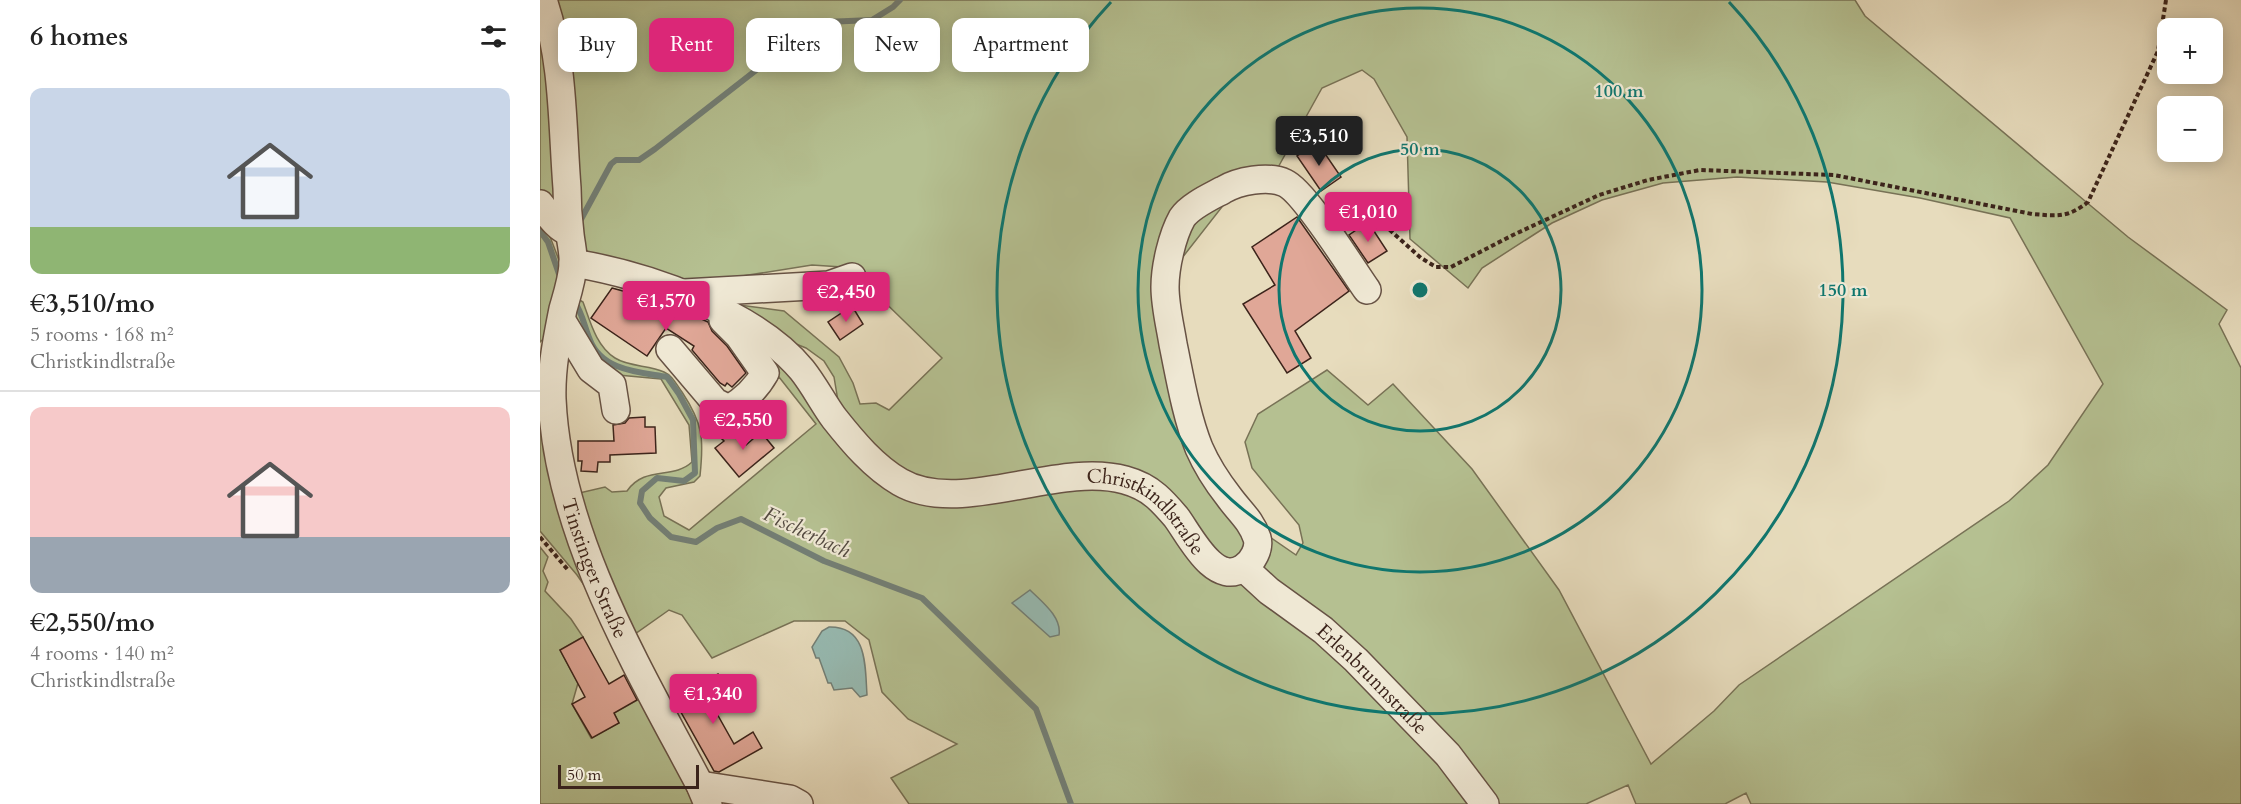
<!DOCTYPE html>
<meta charset="utf-8">
<style>
:root{--surface:#fff;--page:#f2f2f2;--text:#222;--muted:#767676;--line:#e0e0e0;--accent:#db2777}
body{margin:0;font-family:Cardo,serif;background:var(--page);color:var(--text);height:100vh;display:flex;flex-direction:column;font-size:22px;white-space:nowrap}
*{box-sizing:border-box;margin:0}
p{font-size:20px;color:var(--muted)}
.icon{flex:none;width:33px;height:33px;fill:none;stroke:currentColor;stroke-width:2;stroke-linecap:round;stroke-linejoin:round}
.map{position:relative;flex:1;overflow:hidden}
.drawer{display:flex;flex-direction:column;background:var(--surface);width:540px}
.drawer>*{flex:none}
.top-card{position:absolute;left:18px;top:18px;width:570px;height:54px;display:flex;gap:12px}
.controls{position:absolute;left:1617px;top:18px;display:grid;gap:12px}
.controls a{display:grid;place-items:center;width:66px;height:66px;border-radius:12px;background:var(--surface);box-shadow:0 3px 15px #0003;font-size:30px}
.scale{position:absolute;left:18px;bottom:15px;width:141px;box-sizing:border-box;padding-left:6px;border:3px solid #3c241b;border-top:0;font-size:16px;line-height:21px;white-space:nowrap;color:#3c241b;-webkit-text-stroke:4px #efe8d4;paint-order:stroke}
.price{position:absolute;translate:-50% -51px;padding:0 14px;border-radius:6px;background:var(--accent);color:#fff;font-size:20px;line-height:39px;filter:drop-shadow(0 2px 3px #0008)}
.price::after{content:'';position:absolute;left:50%;top:36px;width:18px;height:14px;margin-left:-9px;background:inherit;clip-path:polygon(0 0,100% 0,50% 100%)}
.price.current{background:#222;color:#fff}
ul{padding:0;list-style:none}
li{display:grid;align-content:center;gap:12px;height:318px;padding:0 30px}
li+li{border-top:2px solid var(--line)}
li span{display:grid;place-items:center;height:186px;border-radius:12px;color:#555}
li>.icon{margin-inline-start:auto}
span .icon{width:108px;height:108px;fill:#fffc;stroke-width:1}
li b{font-size:26px}
h2{display:flex;justify-content:space-between;align-items:center;height:72px;padding:0 30px;font-size:26px}
.pill{padding:0 21px;border-radius:12px;background:var(--surface);box-shadow:0 3px 15px #0003;font-size:21px;line-height:54px}
.pill.current{background:var(--accent);color:#fff}
main{display:flex;flex:1;min-height:0}
.map>svg:first-child{display:block}
.green{fill:#b5c091;stroke:#787256;stroke-width:1.5;fill-rule:evenodd}
.water{fill:#97bbb3;stroke:#737f76;stroke-width:1.5}
.lines{fill:none;stroke-linecap:round;stroke-linejoin:round}
.stream{stroke:#737f76;stroke-width:6}
.building{fill:#e0a797;stroke:#3c241b;stroke-width:1.5}
.minor-casing{stroke:#675244;stroke-width:30}
.path{stroke:#3c241b;stroke-width:4;stroke-dasharray:4.5 3;stroke-linecap:butt}
.minor{stroke:#efe8d4;stroke-width:27}
.ring{fill:none;stroke:#0f766e;stroke-width:3}
.labels{text-anchor:middle;stroke-width:4.5;stroke-linejoin:round;paint-order:stroke}
.street-label{font-size:20px;fill:#3c241b;stroke:#efe8d4}
.water-label{font-size:21px;font-style:italic;fill:#534a41;stroke:#efe8d4}
.centre{fill:#0f766e;stroke:#efe8d4;stroke-width:3}
.ring-label{font-size:18px;text-anchor:middle;font-weight:bold;fill:#0f766e;stroke:#efe8d4;stroke-width:4.5;stroke-linejoin:round;paint-order:stroke}
</style>
<main>
<section class="drawer">
<h2>6 homes<svg class="icon" aria-label="filters" viewBox="0 0 24 24"><path d="M4 7h16M4 17h16"/><circle cx="9" cy="7" r="2"/><circle cx="15" cy="17" r="2"/></svg></h2>
<ul>
<li><span style="background:linear-gradient(#c9d6e8 75%,#8fb573 0)"><svg class="icon" aria-label="home" viewBox="0 0 24 24"><path d="M3 11l9-7 9 7M6 9v11h12V9"/></svg></span><div><b>€3,510/mo</b><p>5 rooms · 168 m²</p><p>Christkindlstraße</p></div></li>
<li><span style="background:linear-gradient(#f6c9c9 70%,#9aa5b1 0)"><svg class="icon" aria-label="home" viewBox="0 0 24 24"><path d="M3 11l9-7 9 7M6 9v11h12V9"/></svg></span><div><b>€2,550/mo</b><p>4 rooms · 140 m²</p><p>Christkindlstraße</p></div></li>
</ul>
</section>
<div class="map">
<svg width="1701" height="804" viewBox="0 0 1701 804">
<rect width="100%" height="100%" fill="#e7dcbd"/>
<filter id="stains"><feTurbulence type="fractalNoise" baseFrequency=".00333" numOctaves="4"/><feColorMatrix values="0 0 0 0 .2 0 0 0 0 .09 0 0 0 0 .02 0 0 0 .5 -.17"/></filter>
<radialGradient id="worn" r=".72"><stop offset=".6" stop-color="#630" stop-opacity="0"/><stop offset="1" stop-color="#630" stop-opacity=".3"/></radialGradient>
<path class="green" d="M 11,0 L 1315,0 L 1325,16 L 1551,206 L 1588,237 L 1687,310 L 1679,324 L 1701,368 L 1701,804 L 1211,804 L 1206,793 L 1185,804 L 1096,804 L 1088,785 L 1046,804 L 369,804 L 351,778 L 417,744 L 368,719 L 342,692 L 329,640 L 305,621 L 254,621 L 172,658 L 142,615 L 129,610 L 92,636 L 35,494 L 65,487 L 72,492 L 87,491 C 105,465 133,480 152,462 L 149,425 L 121,379 L 78,375 L 67,371 L 32,324 L 38,299 L 43,302 C 50,321 56,346 75,358 C 89,367 109,365 124,372 C 133,376 136,384 142,392 C 163,424 164,438 160,476 L 154,482 L 126,488 L 119,497 L 124,516 L 149,530 L 276,424 L 239,377 L 234,380 L 194,325 L 300,413 L 294,377 L 284,361 L 266,348 L 231,334 L 184,303 L 244,311 L 299,357 L 313,383 L 320,404 L 336,403 L 349,410 L 402,358 L 324,282 L 302,267 L 272,265 L 146,285 L 56,262 L 42,245 ZM 822,70 L 834,79 L 867,137 L 870,239 L 928,288 L 942,268 L 1012,223 L 1062,200 L 1123,183 L 1197,177 L 1287,182 L 1380,198 L 1470,218 L 1563,384 L 1508,465 L 1469,501 L 1199,685 L 1174,711 L 1111,764 L 1019,590 L 932,469 L 853,384 L 828,405 L 787,370 L 718,414 L 705,442 L 712,468 L 759,525 L 763,543 L 756,555 L 724,533 L 664,438 L 635,287 L 642,258 L 692,194 L 736,171 L 782,88 Z
M 0,18 L 8,67 L 15,212 L 0,195 Z
M 0,221 L 9,234 L 22,268 L 8,335 L 0,342 Z
M 0,358 L 3,359 L 55,601 L 37,575 L 0,531 Z
M 0,547 L 8,557 L 3,571 L 8,582 L 5,591 L 31,619 L 43,637 L 20,650 L 38,683 L 32,704 L 51,738 L 79,723 L 74,713 L 99,699 L 105,699 L 160,804 L 0,804 Z"/>
<path class="water" d="M 490,590 C 502,602 522,617 519,635 L 510,637 L 472,603 Z
M 289,627 C 328,626 325,667 327,695 L 320,697 L 312,688 L 294,690 L 291,683 L 288,683 L 279,658 L 276,658 L 272,647 L 282,631 Z"/>
<g class="lines">
<path class="stream" d="M 39,223 L 71,164 L 76,160 L 99,160 L 115,149 L 265,32 L 285,22 L 332,20 L 353,7 L 360,0
M 0,231 L 8,242 L 20,277
M 34,301 C 43,314 44,326 50,340 C 62,371 100,372 127,377 L 139,394 L 153,420 L 155,473 L 144,481 L 117,478 L 102,491 L 100,503 L 110,518 L 131,537 L 156,542 L 177,528 L 201,519 L 284,561 L 382,598 L 496,709 L 531,804"/>
</g>
<path class="building" d="M 777,142 L 801,177 L 781,191 L 757,156 Z
M 757,217 L 809,291 L 755,331 L 771,358 L 747,373 L 703,304 L 735,285 L 712,247 Z
M 828,222 L 847,251 L 828,263 L 809,235 Z
M 72,288 L 94,294 L 132,319 L 140,309 L 168,322 L 172,331 L 187,346 L 206,373 L 192,387 L 187,383 L 185,386 L 180,383 L 152,350 L 154,346 L 126,328 L 107,356 L 51,318 Z
M 312,306 L 323,324 L 300,340 L 288,322 Z
M 105,417 L 105,427 L 115,427 L 116,453 L 70,455 L 70,462 L 58,462 L 57,472 L 41,471 L 42,461 L 38,461 L 38,441 L 74,441 L 73,425 L 85,423 L 89,418 Z
M 193,429 L 206,445 L 221,432 L 234,448 L 199,477 L 175,448 L 184,441 L 181,438 Z
M 43,637 L 69,684 L 84,675 L 97,700 L 74,713 L 79,723 L 52,738 L 32,704 L 45,697 L 20,650 Z
M 178,674 L 189,693 L 171,703 L 194,744 L 213,732 L 222,748 L 179,772 L 174,771 L 133,698 Z"/>
<g class="lines">
<g class="minor-casing">
<g id="minor">
<path id="s1" d="M 3,0 C 24,61 22,125 27,188 C 27,203 28,219 30,234 C 31,244 34,255 33,265 C 32,280 27,295 23,309 C 17,339 11,369 12,399 C 18,535 98,668 160,785 L 168,804"/>
<path d="M 0,204 C 8,214 17,228 29,232"/>
<path id="s2" d="M 33,263 C 106,275 214,312 262,370 C 274,385 283,403 294,418 C 313,442 334,467 360,482 C 420,517 518,461 585,480 C 596,483 608,489 616,496 C 623,502 630,510 636,517 C 649,534 674,587 703,568 C 713,562 720,548 717,538 C 711,520 699,511 689,497 C 678,483 666,464 659,448 C 646,415 640,378 633,344 C 630,325 625,306 625,287 C 625,267 632,236 642,218 C 650,206 670,197 683,190 C 698,181 728,175 745,183 C 765,192 812,269 827,290"/>
<path d="M 144,293 L 289,285 L 312,277"/>
<path d="M 22,321 L 51,369 L 72,385 L 76,410"/>
<path d="M 130,349 L 175,402 L 189,409 C 204,400 216,389 225,373 L 199,336 L 183,320"/>
<path id="s3" d="M 704,568 L 729,591 L 783,630 L 816,660 L 908,755 L 945,804"/>
<path d="M 160,785 L 250,799 L 259,804"/>
</g>
</g>
<path class="path" d="M 791,199 L 803,201 L 831,213 L 881,258 L 896,267 L 911,267 L 973,235 L 1059,195 L 1108,180 L 1160,170 L 1294,175 L 1492,214 C 1517,216 1528,218 1548,202 L 1618,51 L 1626,0
M 0,537 L 28,570"/>
<use href="#minor" class="minor"/>
</g>
<g class="ring">
<circle cx="880" cy="290" r="141"/>
<circle cx="880" cy="290" r="282"/>
<path d="M1189 2A423 423 0 1 1 571 2"/>
</g>
<g class="labels">
<g class="street-label">
<text dy="7" stroke="none"><textPath href="#s2" startOffset="670">Christkindlstraße</textPath></text>
<text dy="7" stroke="none"><textPath href="#s1" startOffset="579">Tinstinger Straße</textPath></text>
<text dy="7" stroke="none"><textPath href="#s3" startOffset="170">Erlenbrunnstraße</textPath></text>
</g>
<g class="water-label">
<text transform="translate(267 532) rotate(25)" y="7">Fischerbach</text>
</g>
</g>
<circle cx="880" cy="290" r="9" class="centre"/>
<g class="ring-label">
<text x="1079" y="97">100 m</text>
<text x="880" y="155">50 m</text>
<text x="1303" y="296">150 m</text>
</g>
<rect width="100%" height="100%" filter="url(#stains)"/>
<rect width="100%" height="100%" fill="url(#worn)"/>
</svg>
<div class="controls">
<a>+</a>
<a>−</a>
</div>
<div class="scale">50 m</div>
<b class="price current" style="left:779px;top:167px">€3,510</b>
<b class="price" style="left:828px;top:243px">€1,010</b>
<b class="price" style="left:306px;top:323px">€2,450</b>
<b class="price" style="left:126px;top:332px">€1,570</b>
<b class="price" style="left:203px;top:451px">€2,550</b>
<b class="price" style="left:173px;top:725px">€1,340</b>
<div class="top-card">
<a class="pill">Buy</a>
<a class="pill current">Rent</a>
<a class="pill">Filters</a>
<a class="pill">New</a>
<a class="pill">Apartment</a>
</div>
</div>
</main>
